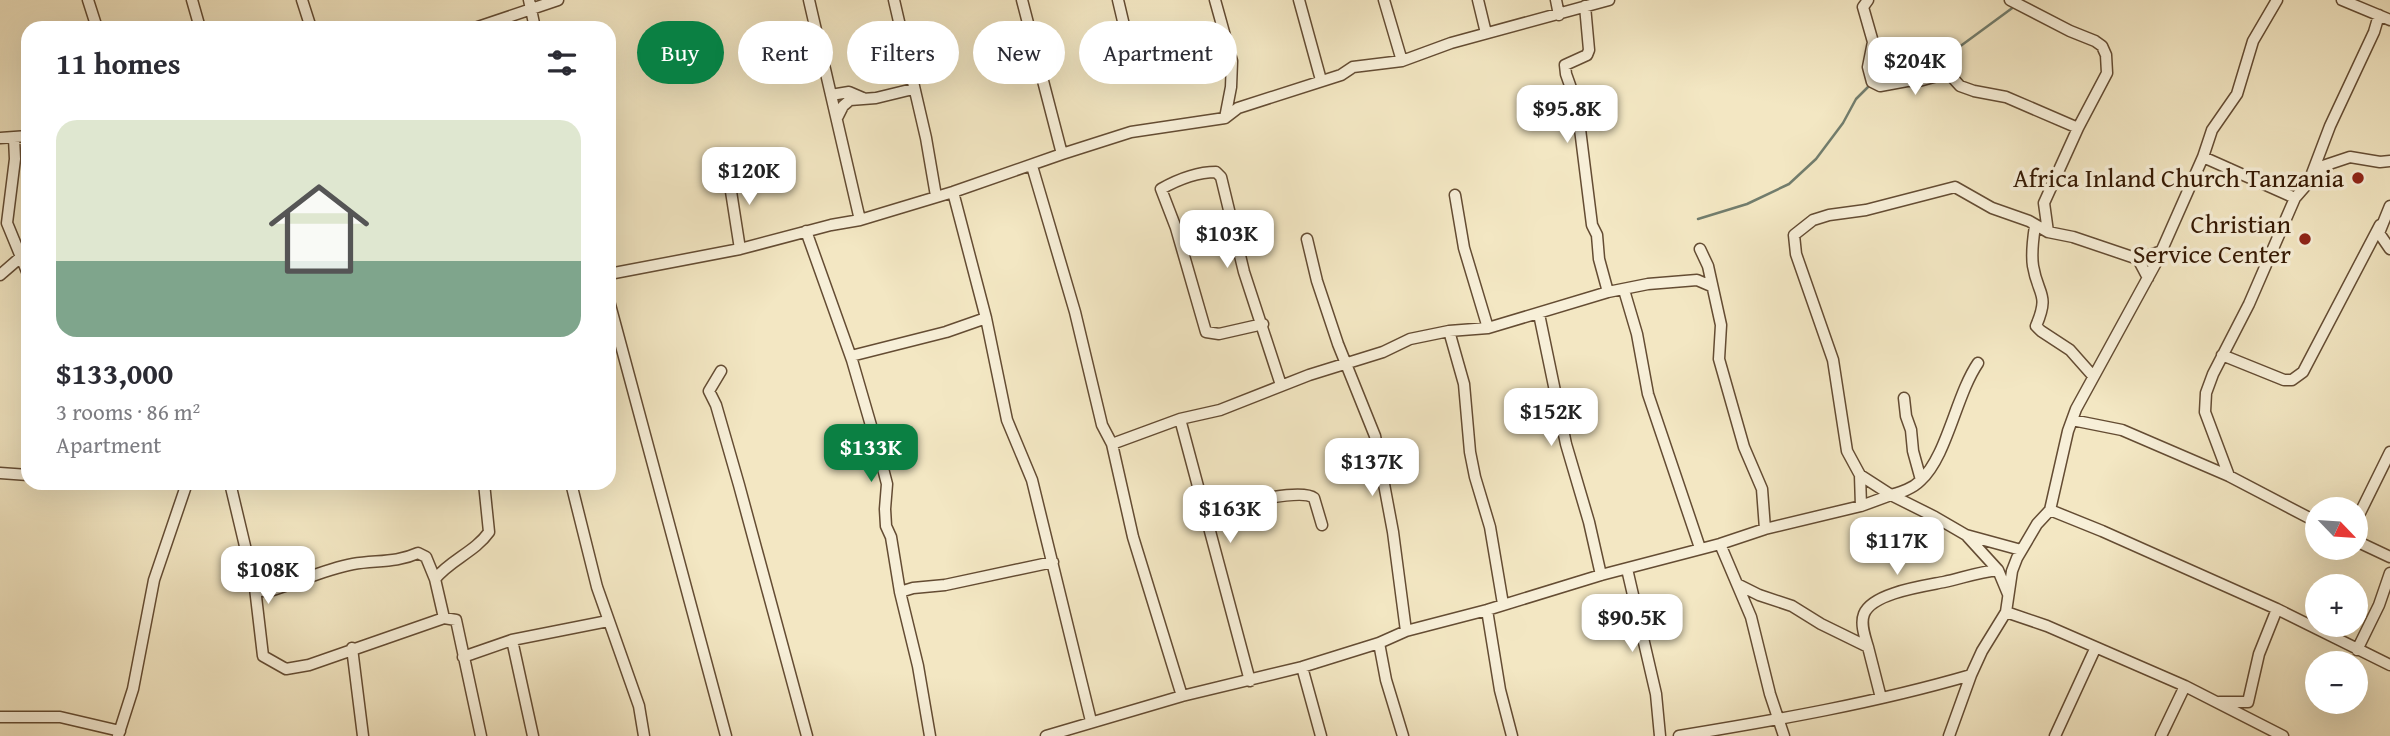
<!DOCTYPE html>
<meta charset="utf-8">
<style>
:root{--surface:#fff;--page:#f2f2f3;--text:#2b2b33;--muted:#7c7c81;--line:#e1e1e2;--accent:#0b8043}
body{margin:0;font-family:"Gentium Book Plus",serif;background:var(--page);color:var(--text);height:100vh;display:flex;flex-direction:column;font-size:26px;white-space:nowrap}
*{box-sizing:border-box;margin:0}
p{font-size:23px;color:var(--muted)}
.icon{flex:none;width:38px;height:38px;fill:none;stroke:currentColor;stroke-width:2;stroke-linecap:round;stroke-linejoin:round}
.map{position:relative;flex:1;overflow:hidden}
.panel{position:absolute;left:21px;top:21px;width:595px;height:469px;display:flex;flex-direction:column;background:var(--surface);border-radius:21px;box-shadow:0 7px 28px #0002}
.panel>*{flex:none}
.top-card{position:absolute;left:637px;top:21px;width:665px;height:63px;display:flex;gap:14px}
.needle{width:46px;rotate:115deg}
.tools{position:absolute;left:2305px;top:497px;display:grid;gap:14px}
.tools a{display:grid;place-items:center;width:63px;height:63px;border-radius:50%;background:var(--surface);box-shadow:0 7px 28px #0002;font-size:35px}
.price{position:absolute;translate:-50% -60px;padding:0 16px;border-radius:14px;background:#fff;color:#222;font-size:23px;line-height:46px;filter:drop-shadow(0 2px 4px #0008)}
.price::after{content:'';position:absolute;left:50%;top:42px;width:21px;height:16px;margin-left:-10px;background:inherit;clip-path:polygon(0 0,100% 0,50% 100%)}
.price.selected{background:var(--accent);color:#fff}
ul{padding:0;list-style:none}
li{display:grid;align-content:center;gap:14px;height:371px;padding:0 35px}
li+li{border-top:2px solid var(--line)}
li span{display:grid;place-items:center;height:217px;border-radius:21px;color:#555}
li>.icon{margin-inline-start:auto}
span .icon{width:126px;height:126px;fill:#fffc;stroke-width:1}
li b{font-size:30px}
h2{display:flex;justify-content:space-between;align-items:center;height:84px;padding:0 35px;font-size:30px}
.chip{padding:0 24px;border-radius:32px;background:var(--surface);box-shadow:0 7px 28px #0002;font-size:24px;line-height:63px}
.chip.selected{background:var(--accent);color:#fff}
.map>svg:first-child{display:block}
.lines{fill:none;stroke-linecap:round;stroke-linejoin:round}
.stream{stroke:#727d6d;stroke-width:2.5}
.minor-casing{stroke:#644c33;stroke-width:13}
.minor{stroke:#f7efd8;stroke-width:10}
.poi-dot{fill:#8f2418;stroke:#f7efd8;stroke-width:2.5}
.labels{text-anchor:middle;stroke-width:7;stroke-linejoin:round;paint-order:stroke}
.poi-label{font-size:26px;fill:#351903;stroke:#f7efd8;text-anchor:end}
</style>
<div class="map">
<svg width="2390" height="736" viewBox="0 0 2390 736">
<rect width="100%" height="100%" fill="#f3e7c3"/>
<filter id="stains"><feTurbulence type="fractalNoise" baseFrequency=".00286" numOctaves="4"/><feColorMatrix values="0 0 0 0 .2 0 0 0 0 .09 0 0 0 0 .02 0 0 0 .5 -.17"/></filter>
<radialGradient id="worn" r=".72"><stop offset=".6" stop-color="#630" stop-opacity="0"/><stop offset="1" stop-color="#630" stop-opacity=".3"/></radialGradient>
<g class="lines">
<path class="stream" d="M 1698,219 L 1747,204 L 1789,184 L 1816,159 L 1843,123 L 1856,99 L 1880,75 L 1900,60 L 1951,53 L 2015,6"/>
<g class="minor-casing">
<path id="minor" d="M 88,0 L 97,28
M 192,0 L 200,28
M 302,0 L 311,28
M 529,0 L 535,28
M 809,0 L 860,220
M 894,0 L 926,138 L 936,196
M 1022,0 L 1062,154
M 1118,0 L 1132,59
M 1215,0 L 1232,61 L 1231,87 L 1225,118
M 1299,0 L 1321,80
M 1384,0 L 1402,61
M 1478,0 L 1486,33
M 1556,0 L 1559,15
M 1868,0 L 1863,7 L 1873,42 L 1868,67 L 1872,82 L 1880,86 L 1907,81 L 1919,81 L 1941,75 L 1951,76 L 1960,86 L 1974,91 L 2006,97 L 2078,128
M 2010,0 L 2070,31 L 2095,41 L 2102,46 L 2106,55 L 2107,73 L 2078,128 L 2044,203 L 2048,232
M 2342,0 L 2390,20
M 1585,6 L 1589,50 L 1587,55 L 1565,65 L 1566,74 L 1577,105 L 1592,225 L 1597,235 L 1599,259 L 1608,292
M 475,28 L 558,0
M 831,95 L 849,92 L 863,98
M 837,118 L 843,106 L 850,100 L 876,98 L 913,89
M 0,138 L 28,136
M 14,138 L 15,159 L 7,223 L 28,274
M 2203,157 L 2295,198
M 1032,166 L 1075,312 L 1102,425 L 1112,444 L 1133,537 L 1182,696
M 2311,176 L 2330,126 L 2374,32 L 2379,15
M 953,192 L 986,318 L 1007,420 L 1032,480 L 1091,721
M 1455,195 L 1464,248 L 1488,328
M 2390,206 L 2379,233 L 2390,249
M 2035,226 C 2033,239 2031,253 2033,266 C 2038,296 2050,293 2036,326 L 2041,331 L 2070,350 L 2093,376
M 806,231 L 852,360 L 879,453 L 887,484 L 885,509 L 886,526 L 891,537 L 900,592 L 918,666 L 930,736
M 1307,239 L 1317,281 L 1338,344 L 1375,436 L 1393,532 L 1406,631
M 740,249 L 730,185 L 733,170 L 748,159
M 1700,249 L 1708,266 L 1721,325 L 1719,359 L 1744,447 L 1762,489 L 1765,529
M 2138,259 L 2162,251
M 609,274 L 740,249 L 831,225 L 860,220 L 953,192 L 1062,154 L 1131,132 L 1225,118 L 1238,108 L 1341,75 L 1353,67 L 1402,61 L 1451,43 L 1609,0
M 0,275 L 22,256 L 27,255
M 1624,290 L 1637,334 L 1648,394 L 1700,548
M 609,301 L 726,736
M 1539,314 L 1566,444 L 1589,522 L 1601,575
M 1263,324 L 1219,334 L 1206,332 L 1176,228 L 1161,189 C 1177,180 1198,172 1216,172 L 1221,177 L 1244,272 L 1281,385
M 1449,331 L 1464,384 L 1470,452 L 1475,477 L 1490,527 L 1503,604
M 2222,355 L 2284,380 L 2292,380 L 2303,372 L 2380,225
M 851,356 L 946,332 L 986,318
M 721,371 L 709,391 L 716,405 L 739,485 L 807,736
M 1904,398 L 1906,416 L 1911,430 L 1913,451 L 1921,480
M 1180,419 L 1250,681
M 2072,420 L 2122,430 L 2229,476 L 2317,522
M 1112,444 L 1180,419 L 1220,410 L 1309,375 L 1383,352 L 1410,339 L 1449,331 L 1488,328 L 1608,292 L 1648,284 L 1697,280 L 1711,286
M 0,473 L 28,475
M 1860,475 L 1891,495 C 1901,492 1912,489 1920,481 C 1947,457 1956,395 1978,363
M 2229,476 L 2205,412 L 2206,393 L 2213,374 L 2249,304 L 2295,198 L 2323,166 L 2350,157 L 2380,162 L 2390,161
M 230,483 L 255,588 L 263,591 L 273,590 C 299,582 325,569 353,564 C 376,560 396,563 418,553 L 426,557 L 435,579 L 444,618
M 571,483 L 597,587 L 639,706 L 644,736
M 1861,506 L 1860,475 L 1847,451 L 1833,360 L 1796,254 L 1794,235 L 1813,220 L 1829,215 L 1866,210 L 1955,187 L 1992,208 L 2029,221 L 2048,232 L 2073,237 L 2138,259 L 2148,278
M 2050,510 L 2068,431 L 2076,409 L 2157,261 L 2203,157 L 2212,130 L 2237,94 L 2253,41 L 2277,0
M 1206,511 C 1226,507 1300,487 1314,498 L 1322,525
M 2356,521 L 2390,452
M 1967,536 L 1998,570 L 2008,594
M 2356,541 L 2390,557
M 1720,544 L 1751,617 L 1770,694 L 1784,736
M 1627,569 L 1656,694 L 1660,736
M 435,579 C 450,560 475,552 489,532 L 484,483
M 1737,584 L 1759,595 L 1792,606 L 1821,624 L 1868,647 L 1881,698
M 255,588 L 263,656 L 286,669 L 309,665 L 444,618 L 456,620 L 481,736
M 900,592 L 913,588 L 945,585 L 1053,562
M 1487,610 L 1500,690 L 1512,736
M 2006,612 L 2047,626 L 2185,686 L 2283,736
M 512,640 L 533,736
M 1379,643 L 1386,680 L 1403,736
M 1868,647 C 1865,637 1860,624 1864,614 C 1872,593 1924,586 1944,582 C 1962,578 1979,572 1998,570
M 352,648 L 363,736
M 2357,650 L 2379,605 L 2390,573
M 463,657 L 512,640 L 608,621
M 1302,667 L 1321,736
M 2219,702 L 2248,702 L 2259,654 L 2277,609
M 0,717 L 60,717 L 120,731
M 118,736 L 133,689 L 154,580 L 187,483
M 1046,736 L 1182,696 L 1302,667 L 1379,643 L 1406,631 L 1487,610 L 1601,575 L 1720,544 L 1765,529 L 1861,506 L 1891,495 L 1935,517 L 1966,535 L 2021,550
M 1679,736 C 1777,720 1875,703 1971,675
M 1949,736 L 1971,675 L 1982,651 L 2006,612 L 2012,571 L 2017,558 L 2037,524 L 2050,510 L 2102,531 L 2277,609 L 2390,665
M 2055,736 L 2095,649
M 2161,736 L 2185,686"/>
</g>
<use href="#minor" class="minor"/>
</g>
<g class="poi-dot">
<circle cx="2358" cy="178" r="7"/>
<circle cx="2305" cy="239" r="7"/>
</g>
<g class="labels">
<g class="poi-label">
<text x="2344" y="187">Africa Inland Church Tanzania</text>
<text x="2291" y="233">Christian<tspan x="2291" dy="30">Service Center</tspan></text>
</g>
</g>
<rect width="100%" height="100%" filter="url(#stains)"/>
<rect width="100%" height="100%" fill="url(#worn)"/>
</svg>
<div class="tools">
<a><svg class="needle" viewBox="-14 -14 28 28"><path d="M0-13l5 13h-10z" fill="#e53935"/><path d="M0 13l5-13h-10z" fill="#7c7c81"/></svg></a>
<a>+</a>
<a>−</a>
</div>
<b class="price" style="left:1915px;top:97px">$204K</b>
<b class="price" style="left:1567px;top:145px">$95.8K</b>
<b class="price" style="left:749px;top:207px">$120K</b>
<b class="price" style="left:1227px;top:270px">$103K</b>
<b class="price" style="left:1551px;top:448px">$152K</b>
<b class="price selected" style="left:871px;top:484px">$133K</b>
<b class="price" style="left:1372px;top:498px">$137K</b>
<b class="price" style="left:1230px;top:545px">$163K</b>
<b class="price" style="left:1897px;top:577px">$117K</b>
<b class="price" style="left:268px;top:606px">$108K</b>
<b class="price" style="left:1632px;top:654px">$90.5K</b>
<div class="top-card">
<a class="chip selected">Buy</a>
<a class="chip">Rent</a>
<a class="chip">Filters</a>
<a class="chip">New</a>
<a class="chip">Apartment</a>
</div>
<section class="panel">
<h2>11 homes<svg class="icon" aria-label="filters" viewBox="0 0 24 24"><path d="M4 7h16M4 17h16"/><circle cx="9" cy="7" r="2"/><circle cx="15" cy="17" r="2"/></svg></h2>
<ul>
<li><span style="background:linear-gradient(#dfe7d0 65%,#7fa58c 0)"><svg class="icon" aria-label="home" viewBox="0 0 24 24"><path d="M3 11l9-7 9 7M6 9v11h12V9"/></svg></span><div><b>$133,000</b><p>3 rooms · 86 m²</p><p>Apartment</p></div></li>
</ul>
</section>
</div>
